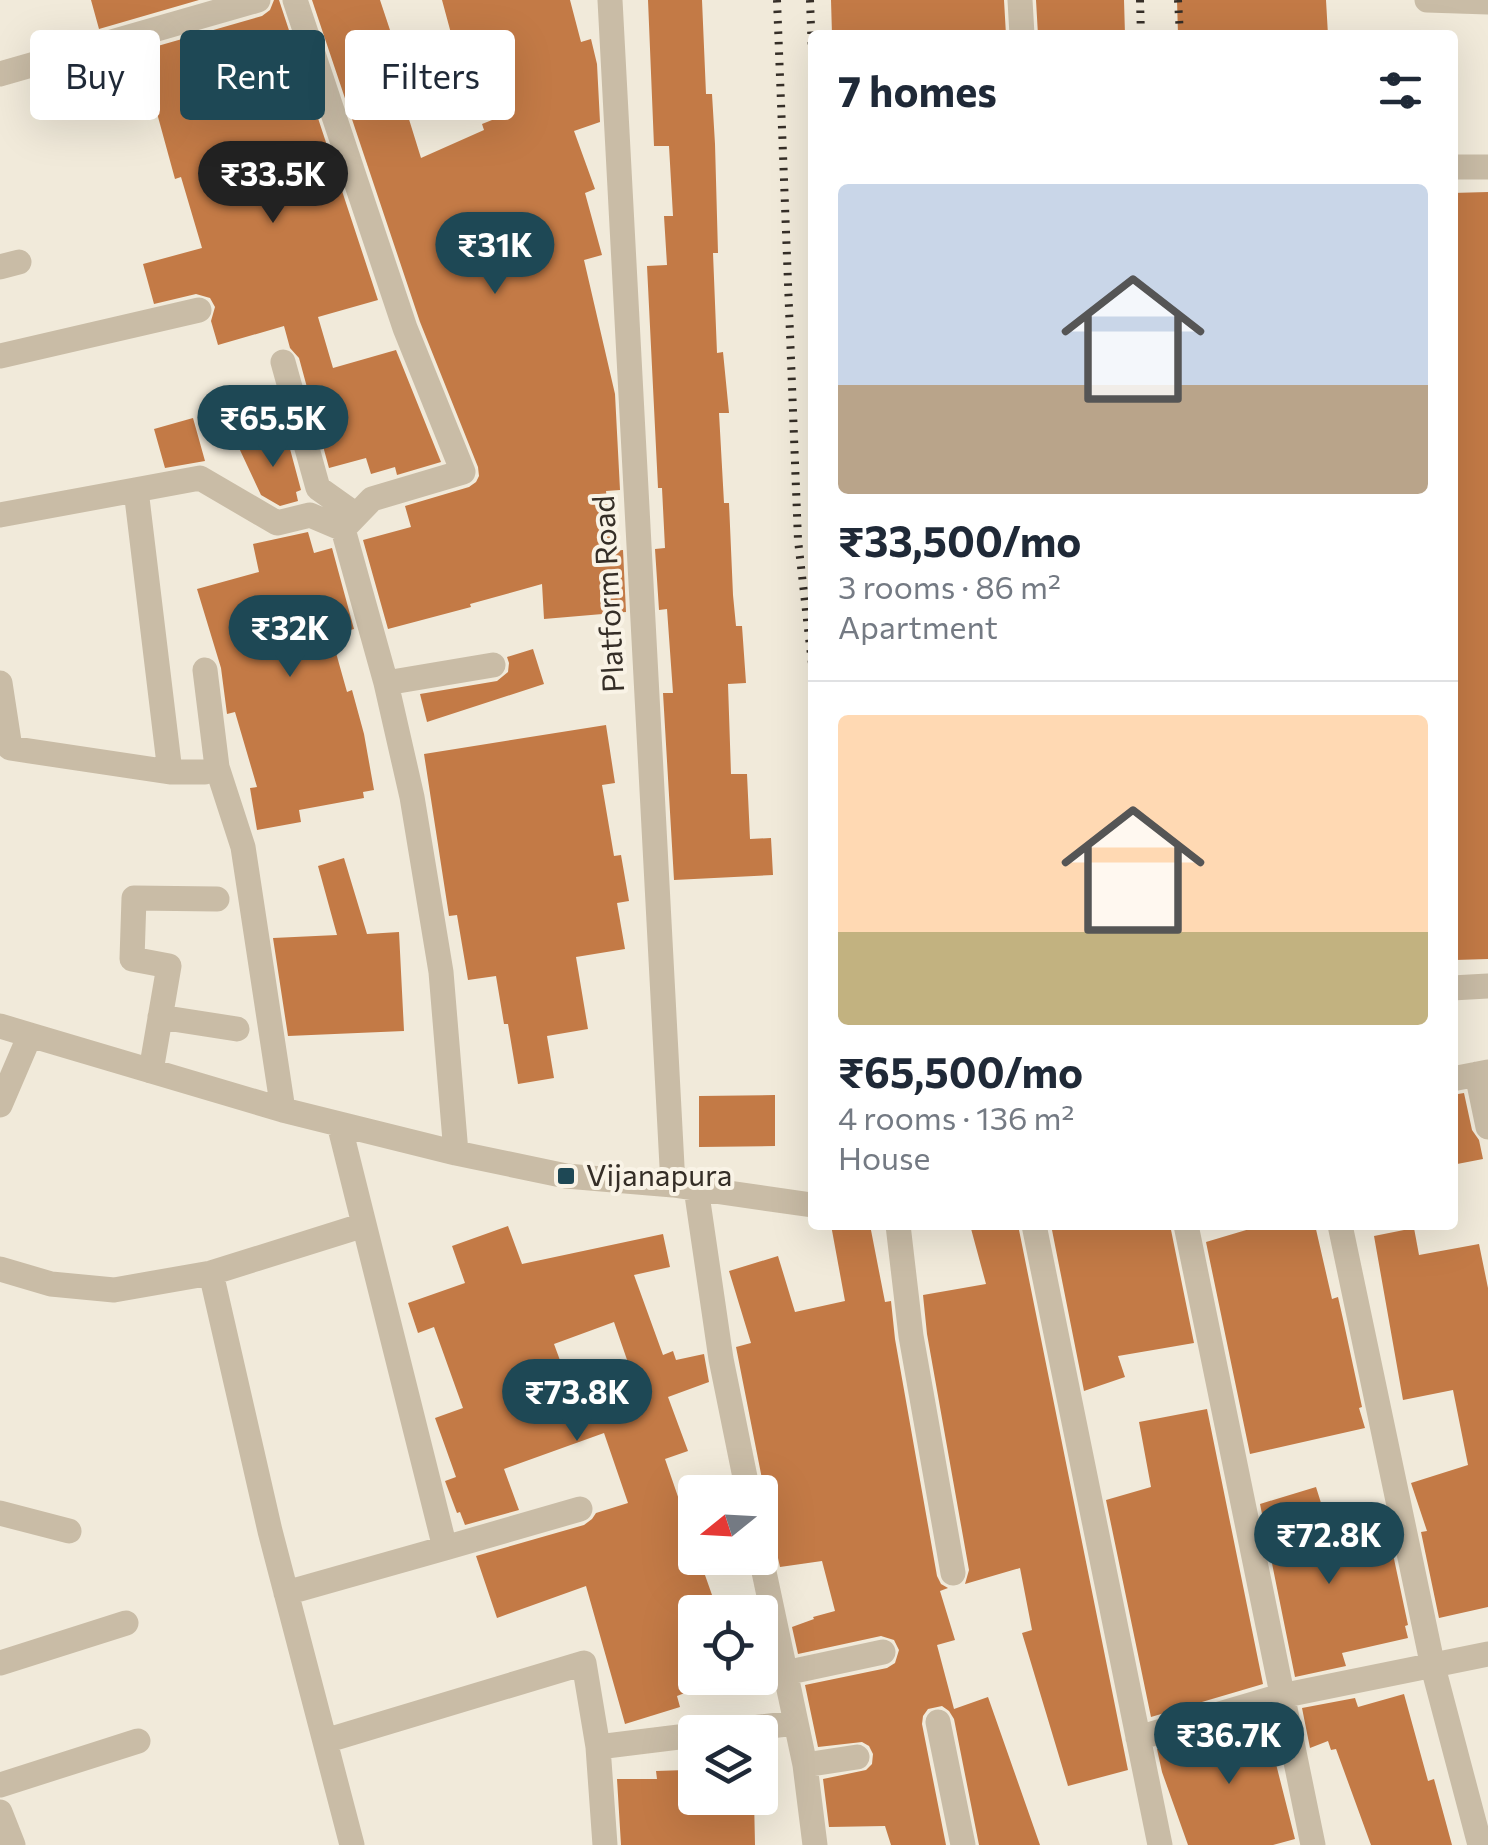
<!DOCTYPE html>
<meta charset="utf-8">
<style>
:root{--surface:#fff;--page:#f2f2f3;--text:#1f2937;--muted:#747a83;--line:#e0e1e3;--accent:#1e4855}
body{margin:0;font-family:Commissioner,sans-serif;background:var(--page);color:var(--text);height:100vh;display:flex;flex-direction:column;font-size:38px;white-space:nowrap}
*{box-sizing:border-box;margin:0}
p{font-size:32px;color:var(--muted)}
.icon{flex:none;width:55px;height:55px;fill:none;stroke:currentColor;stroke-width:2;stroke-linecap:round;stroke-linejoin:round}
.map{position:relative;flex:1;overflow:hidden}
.sheet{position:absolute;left:808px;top:30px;width:650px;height:1200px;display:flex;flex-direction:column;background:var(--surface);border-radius:10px;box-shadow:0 10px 40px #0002}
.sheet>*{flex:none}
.hud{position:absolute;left:30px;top:30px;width:628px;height:90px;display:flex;gap:20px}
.needle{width:65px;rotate:252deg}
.controls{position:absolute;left:678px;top:1475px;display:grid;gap:20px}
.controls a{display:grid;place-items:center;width:100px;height:100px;border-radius:10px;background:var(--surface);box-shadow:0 10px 40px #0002;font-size:50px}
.price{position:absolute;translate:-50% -85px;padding:0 22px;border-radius:35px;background:var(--accent);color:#fff;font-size:32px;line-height:65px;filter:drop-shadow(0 2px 5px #0008)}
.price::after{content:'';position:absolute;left:50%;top:60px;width:30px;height:22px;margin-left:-15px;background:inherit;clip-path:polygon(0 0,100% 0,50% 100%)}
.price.selected{background:#222;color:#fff}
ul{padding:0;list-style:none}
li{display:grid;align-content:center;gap:20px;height:530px;padding:0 30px}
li+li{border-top:2px solid var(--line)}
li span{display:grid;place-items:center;height:310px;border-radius:10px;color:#555}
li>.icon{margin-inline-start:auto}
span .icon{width:180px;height:180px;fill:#fffc;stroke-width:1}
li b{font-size:42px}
h2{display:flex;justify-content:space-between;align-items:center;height:120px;padding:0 30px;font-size:42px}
.tag{padding:0 35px;border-radius:10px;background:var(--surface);box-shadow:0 10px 40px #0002;font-size:35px;line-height:90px}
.tag.selected{background:var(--accent);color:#fff}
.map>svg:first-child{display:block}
.building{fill:#c37a46;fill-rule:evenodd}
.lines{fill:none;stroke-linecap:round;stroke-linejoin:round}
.minor{stroke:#c9bca6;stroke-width:25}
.rail{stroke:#352e27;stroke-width:8;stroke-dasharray:2.5 8;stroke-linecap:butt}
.poi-dot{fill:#1e4855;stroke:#f9f3e6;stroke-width:4}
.labels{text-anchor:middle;stroke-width:8;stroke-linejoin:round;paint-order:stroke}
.street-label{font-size:30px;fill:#352e27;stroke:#f9f3e6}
.poi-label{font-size:30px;fill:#352e27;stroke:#f9f3e6;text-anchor:start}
</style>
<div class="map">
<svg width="1488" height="1845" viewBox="0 0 1488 1845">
<rect width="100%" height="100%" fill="#f1eada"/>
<path class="building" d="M 91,0 L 199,0 L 99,29 Z
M 274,0 L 279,0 L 378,300 L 318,317 L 333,368 L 396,350 L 441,462 L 397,475 L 395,467 L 371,474 L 366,458 L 329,468 L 299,358 L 290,348 L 284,326 L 218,345 L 211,321 L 215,307 L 210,298 L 196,294 L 154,304 L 143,264 L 202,248 L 181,177 L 175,179 L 146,73 L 102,86 L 95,64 L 262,16 L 270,10 Z
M 312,0 L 380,0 L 398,54 L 452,37 L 442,0 L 570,0 L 581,42 L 591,39 L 597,64 L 600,122 L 574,131 L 595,189 L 585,193 L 602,255 L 584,260 L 615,394 L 620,490 L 606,491 L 612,551 L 623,550 L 626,612 L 544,619 L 542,584 L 470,604 L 471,607 L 388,629 L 363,540 L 411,527 L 405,506 L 469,487 L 476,482 L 479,476 L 478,467 L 420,322 ZM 469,67 L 492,120 L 482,124 L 484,130 L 421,158 L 399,87 Z
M 648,0 L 702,0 L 706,94 L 712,94 L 715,144 L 718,253 L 713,253 L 717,353 L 723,352 L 729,413 L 719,413 L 724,503 L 729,503 L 733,595 L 736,626 L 742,626 L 746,683 L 728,684 L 731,774 L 747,774 L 750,839 L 771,838 L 773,875 L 674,880 L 663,693 L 673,693 L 667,609 L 659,610 L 655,549 L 665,548 L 662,488 L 658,488 L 647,266 L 667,265 L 664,216 L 673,216 L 669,146 L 654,146 Z
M 831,0 L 1004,0 L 1006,35 L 832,35 Z
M 1036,0 L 1124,0 L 1125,35 L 1038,35 Z
M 1177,0 L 1326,0 L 1328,35 L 1178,35 Z
M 1488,192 L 1488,959 L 1455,960 L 1452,884 L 1452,193 Z
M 193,418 L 205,461 L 165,468 L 154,429 Z
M 286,434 L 301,490 L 296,492 L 298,501 L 280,506 L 261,495 L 239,448 Z
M 308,532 L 314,553 L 332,548 L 354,629 L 331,635 L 347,692 L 352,690 L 364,734 L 374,790 L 363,792 L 364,798 L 299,810 L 301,822 L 257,830 L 250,788 L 257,787 L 235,712 L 227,714 L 221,668 L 197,589 L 259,572 L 253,544 Z
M 533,649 L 544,684 L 427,722 L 420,694 L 497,681 L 508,672 L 509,663 L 507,657 Z
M 606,725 L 615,783 L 602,785 L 614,856 L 621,855 L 629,901 L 617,903 L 625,949 L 576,957 L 588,1029 L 547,1036 L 554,1078 L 518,1084 L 508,1024 L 504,1024 L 496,976 L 468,980 L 457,915 L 449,916 L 424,754 Z
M 344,858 L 367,934 L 399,932 L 404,1031 L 288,1036 L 273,938 L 337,935 L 318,866 Z
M 1464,1093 L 1472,1130 L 1479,1140 L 1483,1159 L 1452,1165 L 1452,1095 Z
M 775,1095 L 775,1146 L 699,1147 L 699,1096 Z
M 831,1225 L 870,1225 L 885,1302 L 891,1301 L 895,1339 L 937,1576 L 941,1584 L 948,1588 L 940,1591 L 955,1640 L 937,1645 L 954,1709 L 988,1697 L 1040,1845 L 979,1845 L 954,1719 L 949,1711 L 942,1706 L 928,1709 L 923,1716 L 922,1724 L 946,1845 L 891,1845 L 885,1826 L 829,1827 L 823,1779 L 866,1770 L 872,1764 L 873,1754 L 869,1746 L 862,1742 L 818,1747 L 805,1685 L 887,1668 L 895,1663 L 899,1650 L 894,1640 L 881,1636 L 798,1654 L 792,1627 L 814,1619 L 813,1617 L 835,1611 L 822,1561 L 780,1567 L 776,1549 L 768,1539 L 762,1499 L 764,1489 L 736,1347 L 751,1343 L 729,1271 L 778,1256 L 795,1312 L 845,1301 Z
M 970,1225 L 1018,1225 L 1128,1770 L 1068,1786 L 1022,1633 L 1032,1630 L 1020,1568 L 965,1584 L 969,1570 L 927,1334 L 923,1295 L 986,1284 Z
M 1051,1225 L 1170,1225 L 1194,1343 L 1118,1356 L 1125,1377 L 1084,1391 Z
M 1263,1225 L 1315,1225 L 1332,1299 L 1338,1297 L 1343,1319 L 1362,1407 L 1359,1408 L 1365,1428 L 1250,1454 L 1206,1242 Z
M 508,1226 L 522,1264 L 663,1234 L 670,1267 L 634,1275 L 663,1355 L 673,1351 L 676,1360 L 704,1354 L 709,1382 L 668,1397 L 688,1451 L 665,1459 L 695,1546 L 695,1558 L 699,1558 L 718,1612 L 695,1612 L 695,1689 L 677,1696 L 680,1707 L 625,1724 L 586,1586 L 497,1618 L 476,1556 L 584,1525 L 592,1519 L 596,1513 L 628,1503 L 604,1433 L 504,1469 L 519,1510 L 465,1525 L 460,1512 L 457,1513 L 445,1481 L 456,1477 L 435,1418 L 463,1408 L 434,1327 L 418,1333 L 408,1303 L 465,1283 L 452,1246 ZM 614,1322 L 635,1383 L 576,1404 L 554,1344 Z
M 1414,1228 L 1419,1255 L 1479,1244 L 1488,1288 L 1488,1607 L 1439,1618 L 1421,1532 L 1427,1531 L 1411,1483 L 1468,1465 L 1453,1390 L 1403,1400 L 1374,1236 Z
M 1207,1409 L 1263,1684 L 1151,1717 L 1106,1500 L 1151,1487 L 1139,1422 Z
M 1316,1487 L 1338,1557 L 1390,1540 L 1408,1625 L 1405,1626 L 1408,1638 L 1342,1653 L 1346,1666 L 1295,1677 L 1260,1504 Z
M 1404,1694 L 1428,1781 L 1434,1779 L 1452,1845 L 1371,1845 L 1336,1749 L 1331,1750 L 1328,1741 L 1310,1748 L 1302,1708 L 1355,1698 L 1358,1707 Z
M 1270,1716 L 1279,1759 L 1275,1760 L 1295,1839 L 1273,1845 L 1188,1845 L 1162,1772 L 1157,1749 Z
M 686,1770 L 686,1792 L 695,1792 L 695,1798 L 754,1798 L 755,1845 L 621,1845 L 617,1779 L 657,1779 L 656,1771 Z"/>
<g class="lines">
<path class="minor" d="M 295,0 L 405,328 L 463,472 L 372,499 L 343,529 L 386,683 L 412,797 L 441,972 L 456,1153
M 610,0 L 673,1185
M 1020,0 L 1022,35
M 1427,0 L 1488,2
M 0,74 L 258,0
M 1452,167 L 1488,167
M 0,267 L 19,262
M 0,356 L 199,310
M 283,362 L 318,488 L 356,515
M 136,490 L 170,772
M 0,515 L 200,478 L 277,523 L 310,515 L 343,529
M 205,670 L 217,767
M 0,683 L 10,748 L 170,772 L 205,772 L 217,767 L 243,847 L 283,1110
M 386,683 L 493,665
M 1452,988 L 1488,986
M 160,1017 L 237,1029
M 0,1026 L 30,1035
M 151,1071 L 169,966 L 132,959 L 134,898 L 217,899
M 1477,1074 L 1488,1127
M 1452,1079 L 1488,1072
M 0,1105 L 30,1035 L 283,1110 L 456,1153 L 566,1176 L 673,1185 L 812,1205
M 696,1188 L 721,1359 L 748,1492
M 898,1225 L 911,1336 L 953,1573
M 1034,1225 L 1160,1845
M 1186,1225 L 1313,1845
M 1340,1225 L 1433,1667 L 1480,1845
M 0,1269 L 51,1284 L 114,1290 L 211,1273 L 364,1225
M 211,1273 L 270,1531 L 352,1845
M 0,1513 L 69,1531
M 445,1548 L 580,1509
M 760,1553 L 805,1765 L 815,1845
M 286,1593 L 445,1548 L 339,1124
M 0,1663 L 126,1623
M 785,1673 L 883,1652
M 938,1722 L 963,1845
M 716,1732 L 796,1723
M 1138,1738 L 1281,1696 L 1488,1654
M 325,1741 L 584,1663 L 598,1747 L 605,1845
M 598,1747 L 695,1735
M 805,1765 L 857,1757
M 0,1785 L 138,1741
M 0,1812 L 13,1845"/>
<path class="rail" d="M 777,0 L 798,540 L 812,664
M 810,0 L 812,54
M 1140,0 L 1141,35
M 1178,0 L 1180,35"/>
</g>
<rect class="poi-dot" x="556" y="1166" width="20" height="20" rx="5"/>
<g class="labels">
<g class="street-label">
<text transform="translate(609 594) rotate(-93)" y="10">Platform Road</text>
</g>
<g class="poi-label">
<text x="586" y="1186">Vijanapura</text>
</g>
</g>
</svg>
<div class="controls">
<a><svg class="needle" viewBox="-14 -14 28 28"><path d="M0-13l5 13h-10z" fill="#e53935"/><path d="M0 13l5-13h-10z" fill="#747a83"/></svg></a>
<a><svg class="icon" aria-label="locate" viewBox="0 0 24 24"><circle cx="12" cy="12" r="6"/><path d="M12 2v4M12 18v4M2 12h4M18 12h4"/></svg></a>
<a><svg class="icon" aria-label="layers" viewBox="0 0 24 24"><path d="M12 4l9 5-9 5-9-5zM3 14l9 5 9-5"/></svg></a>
</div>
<b class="price selected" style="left:273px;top:226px">₹33.5K</b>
<b class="price" style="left:495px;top:297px">₹31K</b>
<b class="price" style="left:273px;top:470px">₹65.5K</b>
<b class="price" style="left:290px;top:680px">₹32K</b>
<b class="price" style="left:577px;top:1444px">₹73.8K</b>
<b class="price" style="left:1329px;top:1587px">₹72.8K</b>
<b class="price" style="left:1229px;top:1787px">₹36.7K</b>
<div class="hud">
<a class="tag">Buy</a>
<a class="tag selected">Rent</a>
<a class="tag">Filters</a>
</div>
<section class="sheet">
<h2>7 homes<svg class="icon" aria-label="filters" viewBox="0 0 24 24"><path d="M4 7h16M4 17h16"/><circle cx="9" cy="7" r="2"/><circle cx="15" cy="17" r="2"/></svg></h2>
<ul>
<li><span style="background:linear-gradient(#c9d6e8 65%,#b9a48a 0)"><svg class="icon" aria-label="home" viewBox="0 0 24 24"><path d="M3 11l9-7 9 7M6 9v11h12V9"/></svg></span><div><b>₹33,500/mo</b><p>3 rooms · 86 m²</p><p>Apartment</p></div></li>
<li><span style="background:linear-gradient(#ffd9b3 70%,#c2b280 0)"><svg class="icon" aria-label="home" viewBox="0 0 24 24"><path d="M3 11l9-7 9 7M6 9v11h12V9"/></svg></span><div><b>₹65,500/mo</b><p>4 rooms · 136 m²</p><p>House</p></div></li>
</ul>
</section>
</div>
